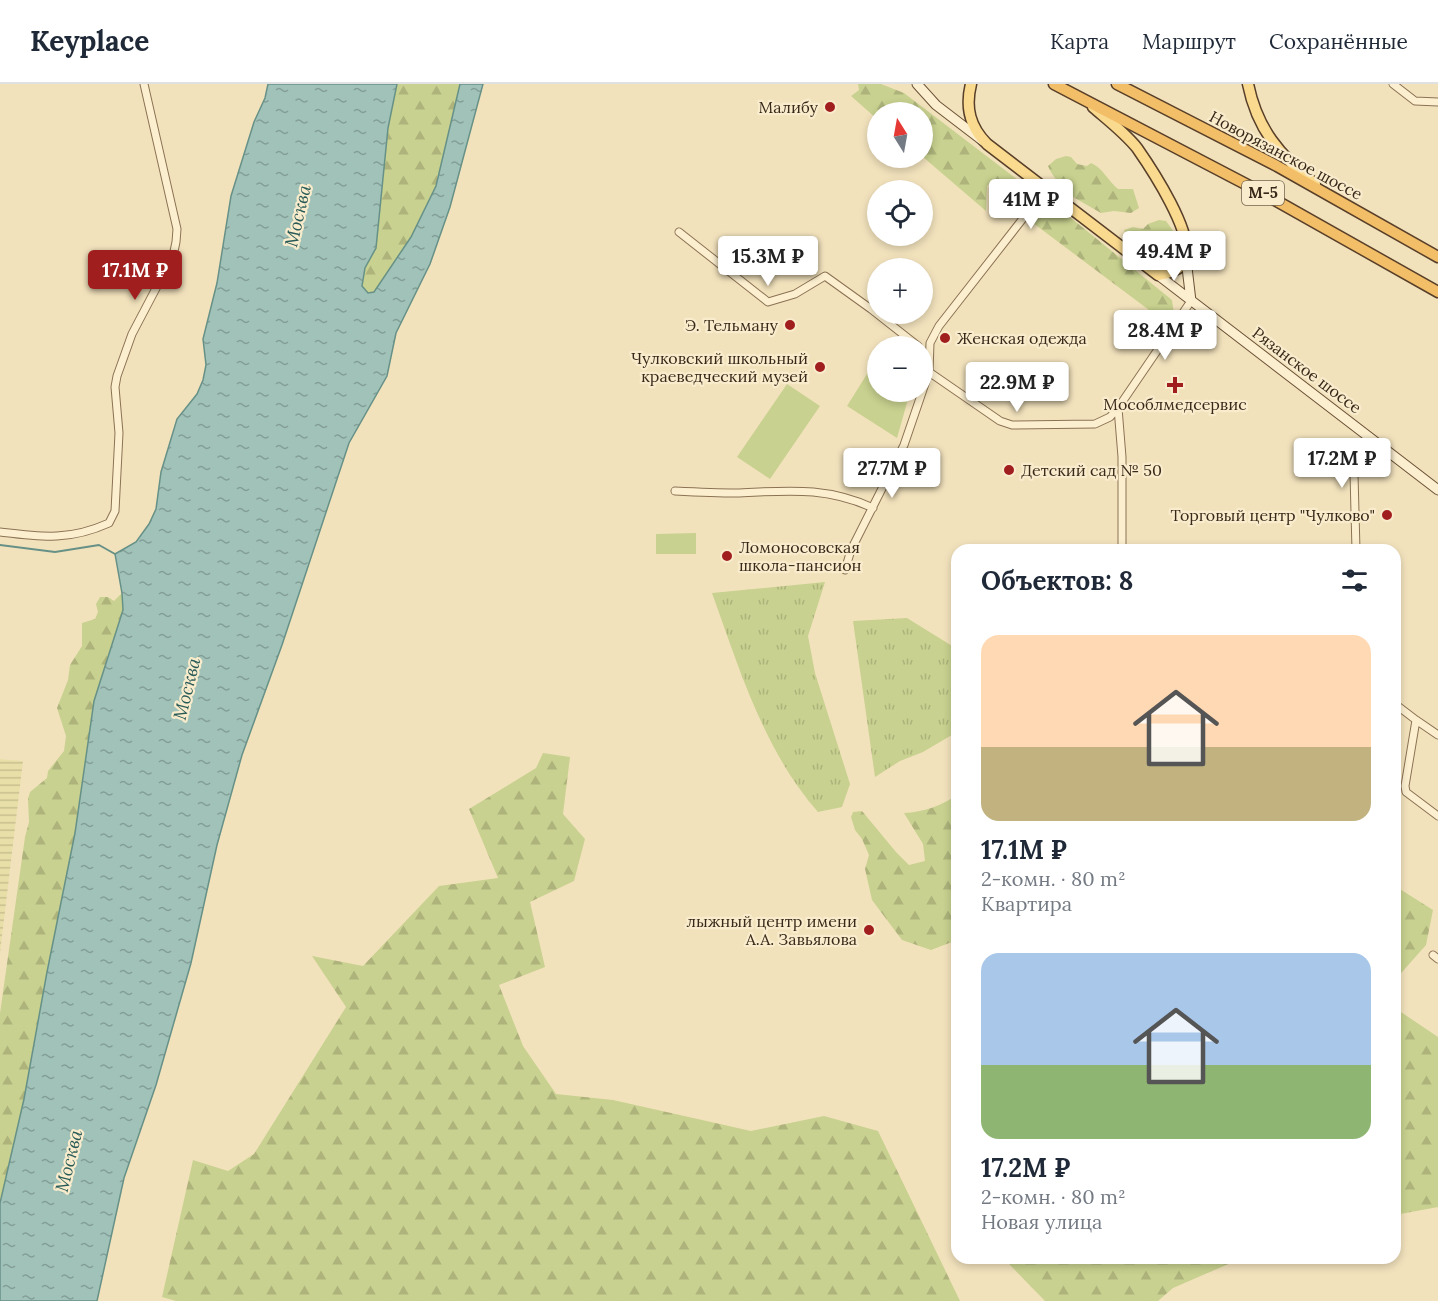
<!DOCTYPE html>
<html lang="ru">
<meta charset="utf-8">
<style>
:root{--surface:#fff;--page:#f6f6f7;--text:#1f2937;--muted:#747a83;--line:#e0e1e3;--accent:#a01e1e}
body{margin:0;font-family:Lora,serif;background:var(--page);color:var(--text);height:100vh;display:flex;flex-direction:column;font-size:22px;white-space:nowrap}
*{box-sizing:border-box;margin:0}
p{font-size:20px;color:var(--muted)}
.icon{flex:none;width:33px;height:33px;fill:none;stroke:currentColor;stroke-width:2;stroke-linecap:round;stroke-linejoin:round}
.map{position:relative;flex:1;overflow:hidden}
.sheet{position:absolute;left:951px;top:460px;width:450px;height:720px;display:flex;flex-direction:column;background:var(--surface);border-radius:18px;box-shadow:0 3px 9px #0003}
.sheet>*{flex:none}
.needle{width:39px;rotate:349deg}
.buttons{position:absolute;left:867px;top:18px;display:grid;gap:12px}
.buttons a{display:grid;place-items:center;width:66px;height:66px;border-radius:50%;background:var(--surface);box-shadow:0 3px 9px #0003;font-size:30px}
.price{position:absolute;translate:-50% -51px;padding:0 14px;border-radius:6px;background:#fff;color:#222;font-size:20px;line-height:39px;filter:drop-shadow(0 2px 3px #0008)}
.price::after{content:'';position:absolute;left:50%;top:36px;width:18px;height:14px;margin-left:-9px;background:inherit;clip-path:polygon(0 0,100% 0,50% 100%)}
.price.selected{background:var(--accent);color:#fff}
ul{padding:0;list-style:none}
li{display:grid;align-content:center;gap:12px;height:318px;padding:0 30px}
li span{display:grid;place-items:center;height:186px;border-radius:18px;color:#555}
li>.icon{margin-inline-start:auto}
span .icon{width:108px;height:108px;fill:#fffc;stroke-width:1}
li b{font-size:26px}
h2{display:flex;justify-content:space-between;align-items:center;height:72px;padding:0 30px;font-size:26px}
header{display:flex;align-items:center;gap:36px;box-sizing:border-box;height:84px;padding:0 30px;background:var(--surface);border-bottom:2px solid var(--line)}
header strong{font-size:28px}
nav{display:flex;gap:33px;margin-inline-start:auto;font-size:21px}
.map>svg:first-child{display:block}
.farmland{fill:url(#farmland-rules)}
.grass{fill:url(#grass-tufts)}
.forest{fill:url(#forest-firs)}
.park{fill:#c8d18f}
.water{fill:url(#water-ripples);stroke:#679187;stroke-width:1.5}
.lines{fill:none;stroke-linecap:round;stroke-linejoin:round}
.stream{stroke:#679187;stroke-width:2}
.minor-casing{stroke:#8b7254;stroke-width:9}
.secondary-casing{stroke:#6c5237;stroke-width:11}
.primary-casing{stroke:#583f29;stroke-width:13}
.trunk-casing{stroke:#583f29;stroke-width:13}
.minor{stroke:#fcefcf;stroke-width:7}
.secondary{stroke:#fcefcf;stroke-width:9}
.primary{stroke:#fada8e;stroke-width:10}
.trunk{stroke:#f3be68;stroke-width:10}
.poi-dot{fill:#a01e1e;stroke:#f9eccc;stroke-width:2}
.labels{text-anchor:middle;stroke-width:4.5;stroke-linejoin:round;paint-order:stroke}
.shield{fill:#f9eccc;stroke:#73644f;stroke-width:1.5}
.shield-label{font-size:15px;font-weight:bold;fill:#39291a}
.poi-label{font-size:16px;fill:#39291a;stroke:#f9eccc;text-anchor:end}
.street-label{font-size:16px;fill:#39291a;stroke:#f9eccc}
.water-label{font-size:18px;font-style:italic;fill:#285a57;stroke:#f9eccc}
</style>
<header>
<strong>Keyplace</strong>
<nav><a>Карта</a><a>Маршрут</a><a>Сохранённые</a></nav>
</header>
<div class="map">
<svg width="1438" height="1217" viewBox="0 0 1438 1217">
<defs>
<pattern id="farmland-rules" width="6" height="5" patternUnits="userSpaceOnUse" patternTransform="scale(1.5)"><rect width="6" height="5" fill="#e8dfa8"/><path d="M0 2.5h6" fill="none" stroke="#c8bf90"/></pattern>
<pattern id="grass-tufts" width="24" height="20" patternUnits="userSpaceOnUse" patternTransform="scale(1.5)"><rect width="24" height="20" fill="#c8d18f"/><path d="M3 7l-1-3M5 7V3M7 7l1-3M15 17l-1-3M17 17v-4M19 17l1-3" fill="none" stroke="#adb37b"/></pattern>
<pattern id="forest-firs" width="22" height="20" patternUnits="userSpaceOnUse" patternTransform="scale(1.5)"><rect width="22" height="20" fill="#c8d18f"/><path d="M5 1l3.5 6h-7zM16 11l3.5 6h-7z" fill="#adb37b"/></pattern>
<pattern id="water-ripples" width="26" height="14" patternUnits="userSpaceOnUse" patternTransform="scale(1.5)"><rect width="26" height="14" fill="#a0c2b9"/><path d="M2 4q2-2 4 0t4 0M15 11q2-2 4 0t4 0" fill="none" stroke="#839e96"/></pattern>
</defs>
<rect width="100%" height="100%" fill="#f2e2bc"/>
<path class="farmland" d="M 0,675 L 23,677 L 0,869 Z"/>
<path class="grass" d="M 825,498 L 808,552 L 815,589 L 850,700 L 842,723 L 818,728 C 764,667 739,584 712,509 Z
M 907,534 L 957,565 L 957,648 L 923,668 L 900,677 L 875,693 L 853,537 Z"/>
<path class="forest" d="M 397,0 L 460,0 L 436,102 L 411,153 L 374,209 L 367,209 L 362,202 L 365,184 L 376,164 L 388,44 Z
M 858,0 L 881,0 L 904,9 L 1018,96 L 1027,111 L 1021,118 L 1014,114 L 1011,120 L 1003,115 L 991,98 L 987,102 L 986,127 L 923,73 L 922,28 L 878,28 L 877,35 L 851,12 L 859,6 Z
M 1066,72 L 1071,73 L 1077,80 L 1087,82 L 1091,79 C 1103,84 1108,97 1118,105 L 1133,105 L 1139,124 L 1131,129 L 1114,127 L 1101,129 L 1073,113 C 1070,107 1067,107 1062,103 C 1057,97 1051,89 1048,82 L 1056,75 Z
M 1055,121 L 1172,216 L 1174,230 L 1169,241 L 1033,139 L 1045,124 Z
M 1159,136 L 1166,137 L 1174,148 L 1171,159 L 1173,172 C 1168,174 1152,173 1147,171 C 1144,170 1143,166 1142,162 C 1131,161 1128,156 1124,146 L 1133,143 L 1143,145 L 1148,140 Z
M 122,509 L 123,526 L 94,617 L 75,749 L 24,1015 L 0,1119 L 0,929 L 25,753 L 29,738 L 28,715 L 30,708 L 47,694 L 48,687 L 64,667 L 66,652 L 57,624 L 68,596 L 70,581 L 82,562 L 82,539 L 95,535 L 98,528 L 96,520 L 100,513 L 108,513 L 114,517 Z
M 543,669 L 570,673 L 563,730 L 585,755 L 574,797 L 530,818 L 545,883 L 499,901 L 523,962 L 556,1010 L 613,1016 L 751,1047 L 824,1032 L 878,1047 L 960,1217 L 176,1217 L 162,1213 L 193,1076 L 228,1087 L 254,1070 L 346,923 L 312,872 L 363,882 L 439,802 L 498,794 L 469,725 L 536,684 Z
M 957,711 L 957,856 L 931,866 L 902,856 L 872,816 L 865,785 L 869,771 L 862,755 L 855,746 L 851,733 L 853,728 L 862,727 L 896,768 L 909,781 L 925,777 L 923,760 L 904,729 C 924,728 941,722 957,711 Z
M 1395,802 L 1433,826 L 1426,861 L 1395,896 Z
M 1395,924 L 1438,953 L 1438,1123 L 1395,1131 Z
M 1006,1175 L 1240,1175 L 1173,1204 L 1158,1217 L 1045,1217 L 1009,1180 Z"/>
<path class="park" d="M 877,274 L 878,308 L 910,308 L 897,354 L 847,322 Z
M 787,300 L 820,322 L 770,395 L 737,373 Z
M 696,449 L 696,470 L 656,470 L 656,450 Z"/>
<path class="water" d="M 268,0 L 397,0 L 388,44 L 376,164 L 365,184 L 362,202 L 368,209 L 374,208 L 411,153 L 436,102 L 460,0 L 483,0 L 450,123 L 430,180 L 396,249 L 387,292 L 349,359 L 282,561 L 242,671 L 217,761 L 191,879 L 156,1001 L 124,1094 L 97,1217 L 0,1217 L 0,1119 L 24,1015 L 47,888 L 75,749 L 94,617 L 123,526 L 122,509 L 115,470 L 136,458 L 149,440 L 156,425 L 161,388 L 177,335 L 197,310 L 203,296 L 206,281 L 203,255 L 217,199 L 231,112 L 254,38 L 265,14 Z"/>
<g class="lines">
<path class="stream" d="M 0,461 L 55,468 L 99,461 L 115,470"/>
<g class="minor-casing">
<path id="minor" d="M 1393,0 L 1415,17 L 1438,18
M 679,148 L 768,218 L 795,210 L 825,192 L 871,225 L 918,262
M 929,288 L 1000,337 L 1012,341 L 1095,340 L 1110,333 L 1118,324 L 1191,217
M 1118,324 L 1122,373 L 1122,466
M 675,407 C 695,408 715,409 736,409 C 787,407 825,402 873,424
M 0,448 C 42,453 69,457 109,439 L 115,427 L 119,349 L 115,303 L 117,292 L 132,250 L 173,172 L 176,158 L 177,145 L 144,0
M 1356,466 L 1354,390 L 1378,359
M 845,486 L 851,466 L 904,361 L 929,288 L 930,259 L 939,242 L 1046,105
M 1395,620 L 1416,636 L 1405,702 L 1406,708 L 1438,732
M 1416,636 L 1438,651
M 1433,871 L 1438,875"/>
</g>
<g class="secondary-casing">
<path id="secondary" d="M 917,0 L 936,21 L 983,57
M 1186,175 L 1191,217
M 1158,191 L 1438,406"/>
</g>
<g class="primary-casing">
<path id="primary" d="M 971,0 C 965,24 970,43 987,60 L 1158,191 C 1168,189 1180,187 1185,176 C 1196,152 1151,84 1137,64 C 1125,49 1108,36 1093,23
M 1248,0 C 1257,45 1280,72 1315,100"/>
</g>
<g class="trunk-casing">
<path id="trunk" d="M 1054,0 L 1259,107 L 1438,208
M 1117,0 L 1277,82 L 1438,173"/>
</g>
<use href="#minor" class="minor"/>
<use href="#secondary" class="secondary"/>
<use href="#primary" class="primary"/>
<use href="#trunk" class="trunk"/>
</g>
<g class="poi-dot">
<circle cx="830" cy="23" r="6"/>
<circle cx="790" cy="241" r="6"/>
<circle cx="945" cy="254" r="6"/>
<circle cx="820" cy="283" r="6"/>
<path d="M1172 292h6v6h6v6h-6v6h-6v-6h-6v-6h6z"/>
<circle cx="1009" cy="386" r="6"/>
<circle cx="1387" cy="431" r="6"/>
<circle cx="727" cy="472" r="6"/>
<circle cx="869" cy="846" r="6"/>
</g>
<g class="labels">
<rect class="shield" x="1242" y="97" width="42" height="24" rx="4.5"/>
<g class="shield-label">
<text x="1263" y="114">М-5</text>
</g>
<g class="poi-label">
<text x="818" y="29">Малибу</text>
<text x="778" y="247">Э. Тельману</text>
<text x="957" y="260" text-anchor="start">Женская одежда</text>
<text x="808" y="280">Чулковский школьный<tspan x="808" dy="18">краеведческий музей</tspan></text>
<text x="1175" y="326" text-anchor="middle">Мособлмедсервис</text>
<text x="1021" y="392" text-anchor="start">Детский сад № 50</text>
<text x="1375" y="437">Торговый центр "Чулково"</text>
<text x="739" y="469" text-anchor="start">Ломоносовская<tspan x="739" dy="18">школа-пансион</tspan></text>
<text x="857" y="843">лыжный центр имени<tspan x="857" dy="18">А.А. Завьялова</tspan></text>
</g>
<g class="street-label">
<text transform="translate(1286 71) rotate(28)" y="6">Новорязанское шоссе</text>
<text transform="translate(1307 286) rotate(37)" y="6">Рязанское шоссе</text>
</g>
<g class="water-label">
<text transform="translate(298 132) rotate(-77)" y="6">Москва</text>
<text transform="translate(187 605) rotate(-76)" y="6">Москва</text>
<text transform="translate(69 1077) rotate(-76)" y="6">Москва</text>
</g>
</g>
</svg>
<div class="buttons">
<a><svg class="needle" viewBox="-14 -14 28 28"><path d="M0-13l5 13h-10z" fill="#e53935"/><path d="M0 13l5-13h-10z" fill="#747a83"/></svg></a>
<a><svg class="icon" aria-label="locate" viewBox="0 0 24 24"><circle cx="12" cy="12" r="6"/><path d="M12 2v4M12 18v4M2 12h4M18 12h4"/></svg></a>
<a>+</a>
<a>−</a>
</div>
<b class="price" style="left:1031px;top:146px">41M ₽</b>
<b class="price" style="left:1174px;top:198px">49.4M ₽</b>
<b class="price" style="left:768px;top:203px">15.3M ₽</b>
<b class="price selected" style="left:135px;top:217px">17.1M ₽</b>
<b class="price" style="left:1165px;top:277px">28.4M ₽</b>
<b class="price" style="left:1017px;top:329px">22.9M ₽</b>
<b class="price" style="left:1342px;top:405px">17.2M ₽</b>
<b class="price" style="left:892px;top:415px">27.7M ₽</b>
<section class="sheet">
<h2>Объектов: 8<svg class="icon" aria-label="filters" viewBox="0 0 24 24"><path d="M4 7h16M4 17h16"/><circle cx="9" cy="7" r="2"/><circle cx="15" cy="17" r="2"/></svg></h2>
<ul>
<li><span style="background:linear-gradient(#ffd9b3 60%,#c2b280 0)"><svg class="icon" aria-label="home" viewBox="0 0 24 24"><path d="M3 11l9-7 9 7M6 9v11h12V9"/></svg></span><div><b>17.1M ₽</b><p>2-комн. · 80 m²</p><p>Квартира</p></div></li>
<li><span style="background:linear-gradient(#a9c7e8 60%,#8fb573 0)"><svg class="icon" aria-label="home" viewBox="0 0 24 24"><path d="M3 11l9-7 9 7M6 9v11h12V9"/></svg></span><div><b>17.2M ₽</b><p>2-комн. · 80 m²</p><p>Новая улица</p></div></li>
</ul>
</section>
</div>
